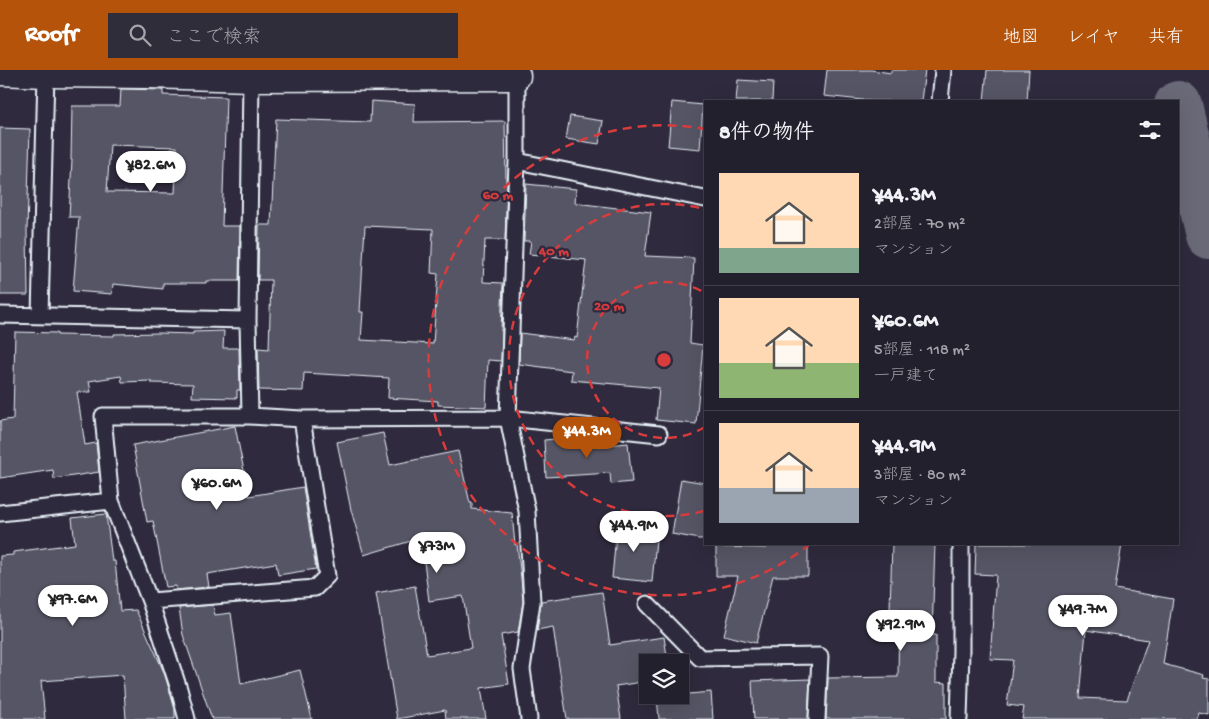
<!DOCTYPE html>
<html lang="ja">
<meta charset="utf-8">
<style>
:root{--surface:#23202e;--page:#2f2d3a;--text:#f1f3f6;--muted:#a3a3aa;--line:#403e4a;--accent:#b45309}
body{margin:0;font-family:"Gochi Hand","Klee One",sans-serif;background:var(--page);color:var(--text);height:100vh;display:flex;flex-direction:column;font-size:19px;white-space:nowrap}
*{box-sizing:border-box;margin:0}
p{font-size:16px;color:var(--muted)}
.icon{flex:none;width:28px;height:28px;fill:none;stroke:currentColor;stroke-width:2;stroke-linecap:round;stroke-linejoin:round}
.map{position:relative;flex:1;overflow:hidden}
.panel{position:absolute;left:704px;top:30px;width:475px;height:445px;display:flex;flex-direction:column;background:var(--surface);border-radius:0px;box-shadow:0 5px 20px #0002,0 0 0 1px var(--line)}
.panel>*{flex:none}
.fabs{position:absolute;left:639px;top:584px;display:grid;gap:10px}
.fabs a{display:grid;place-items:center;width:50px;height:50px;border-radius:0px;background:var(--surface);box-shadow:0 5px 20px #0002,0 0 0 1px var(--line);font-size:25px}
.price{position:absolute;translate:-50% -42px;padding:0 11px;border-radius:18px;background:#fff;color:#222;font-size:16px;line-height:32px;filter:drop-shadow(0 1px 2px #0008)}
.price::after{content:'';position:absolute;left:50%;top:30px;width:15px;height:11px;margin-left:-8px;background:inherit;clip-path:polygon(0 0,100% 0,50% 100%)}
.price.selected{background:var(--accent);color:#fff}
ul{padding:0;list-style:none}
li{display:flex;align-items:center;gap:15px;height:125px;padding:0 15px}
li+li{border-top:1px solid var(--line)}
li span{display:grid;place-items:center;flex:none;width:140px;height:100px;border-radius:0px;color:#555}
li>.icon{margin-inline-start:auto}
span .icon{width:60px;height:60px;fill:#fffc;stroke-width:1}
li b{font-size:21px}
h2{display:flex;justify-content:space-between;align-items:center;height:60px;padding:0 15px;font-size:21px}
header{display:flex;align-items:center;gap:30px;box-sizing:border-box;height:70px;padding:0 25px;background:var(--accent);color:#fff}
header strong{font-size:24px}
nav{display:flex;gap:28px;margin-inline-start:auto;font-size:18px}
.search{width:350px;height:45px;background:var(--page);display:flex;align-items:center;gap:12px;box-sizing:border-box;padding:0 18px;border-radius:0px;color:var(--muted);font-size:19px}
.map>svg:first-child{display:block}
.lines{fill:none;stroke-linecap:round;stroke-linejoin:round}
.river{stroke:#696978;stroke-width:48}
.building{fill:#575565;stroke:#e8f1f8;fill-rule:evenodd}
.service-casing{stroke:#e8f1f8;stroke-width:19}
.minor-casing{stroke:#e8f1f8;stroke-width:31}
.service{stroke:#2f2a3d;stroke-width:15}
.minor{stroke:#2f2a3d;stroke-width:28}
.ring{fill:none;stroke:#d83c3d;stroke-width:2.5;stroke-dasharray:9 6}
.centre{fill:#d83c3d;stroke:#2f2a3d;stroke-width:2.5}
.ring-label{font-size:15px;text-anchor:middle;font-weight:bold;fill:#d83c3d;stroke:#2f2a3d;stroke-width:4.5;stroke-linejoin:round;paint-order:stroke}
</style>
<header>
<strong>Roofr</strong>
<div class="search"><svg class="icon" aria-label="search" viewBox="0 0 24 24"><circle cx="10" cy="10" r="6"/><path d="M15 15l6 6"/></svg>ここで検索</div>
<nav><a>地図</a><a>レイヤ</a><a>共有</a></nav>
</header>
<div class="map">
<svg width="1209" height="649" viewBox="0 0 1209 649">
<rect width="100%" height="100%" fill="#2f2a3d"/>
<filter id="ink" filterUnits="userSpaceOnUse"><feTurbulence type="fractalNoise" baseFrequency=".02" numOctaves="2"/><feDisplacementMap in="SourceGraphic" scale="10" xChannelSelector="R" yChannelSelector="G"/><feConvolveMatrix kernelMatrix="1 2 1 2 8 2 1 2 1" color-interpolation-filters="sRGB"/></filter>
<g filter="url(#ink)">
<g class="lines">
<path class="river" d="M 1178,35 L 1209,165"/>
</g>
<path class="building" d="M 827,0 L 871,0 L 891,3 L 891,0 L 925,0 L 921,31 L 872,31 L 824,26 Z
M 987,0 L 1029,0 L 1027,31 L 984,31 Z
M 738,10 L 773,12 L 772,31 L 736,31 Z
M 121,19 L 163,20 L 163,25 L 226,27 L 222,156 L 240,156 L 239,211 L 206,211 L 206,213 L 163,213 L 163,219 L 113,214 L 112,224 L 73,221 L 79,147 L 69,147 L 72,90 L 71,90 L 72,36 L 120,36 ZM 110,75 L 177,77 L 175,123 L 107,122 Z
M 371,31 L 415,34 L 414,52 L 505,51 L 506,112 L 507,112 L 505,170 L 485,170 L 483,212 L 503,213 L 501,261 L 502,261 L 501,291 L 488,290 L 486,337 L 438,335 L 438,331 L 388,328 L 389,308 L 304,303 L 303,321 L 259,320 L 258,278 L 269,279 L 271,210 L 258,210 L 259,155 L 271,155 L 276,49 L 370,52 ZM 365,156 L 433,159 L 431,203 L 438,204 L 433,274 L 361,270 L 363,242 L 360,242 Z
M 672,32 L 703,35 L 700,79 L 668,76 Z
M 570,46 L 603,51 L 599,74 L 566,69 Z
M 0,58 L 30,59 L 27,161 L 28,225 L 0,225 Z
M 526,114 L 576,119 L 575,133 L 651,142 L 645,186 L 694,188 L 690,273 L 703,275 L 696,354 L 656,350 L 659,318 L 571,310 L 572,301 L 519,294 L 520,263 L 574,270 L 575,267 L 577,268 L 586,190 L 529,184 L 531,171 L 524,171 Z
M 224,261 L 223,278 L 239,278 L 240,320 L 237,320 L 237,328 L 192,327 L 193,314 L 151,313 L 151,311 L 122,312 L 121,306 L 89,311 L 91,322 L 77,322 L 85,375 L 96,373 L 99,402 L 54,409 L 53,400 L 0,408 L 0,351 L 13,349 L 15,262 L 57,263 L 57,265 L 114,266 L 114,264 L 159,263 L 193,264 L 193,262 Z
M 235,356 L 249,426 L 303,417 L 316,499 L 278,505 L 276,493 L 207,504 L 209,517 L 176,520 L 176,516 L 166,517 L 153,451 L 147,452 L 133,375 Z
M 383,363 L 390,395 L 458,381 L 470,433 L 472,433 L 472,439 L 512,443 L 515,475 L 517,474 L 521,508 L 523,532 L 518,562 L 501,565 L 509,614 L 481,618 L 486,649 L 446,649 L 445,640 L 397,649 L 376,523 L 415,516 L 427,585 L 471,578 L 463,526 L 429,531 L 421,468 L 364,485 L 351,440 L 337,372 Z
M 592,366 L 597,367 L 598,376 L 628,373 L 632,412 L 611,414 L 610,403 L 546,407 L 544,370 Z
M 681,409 L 705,413 L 705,470 L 672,464 Z
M 106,444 L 112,491 L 115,491 L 120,541 L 136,540 L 164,602 L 175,639 L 175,649 L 126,649 L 123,605 L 41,611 L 45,649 L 0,649 L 0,486 L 13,485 L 13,482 L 75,474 L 72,448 Z
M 617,454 L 657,459 L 652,512 L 612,508 Z
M 767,474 L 808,474 L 808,506 L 773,506 L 756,573 L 724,565 L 738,506 L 716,506 L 716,477 L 767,478 Z
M 892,474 L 935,474 L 932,565 L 936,565 L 936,612 L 946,613 L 946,649 L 826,649 L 828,608 L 898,607 L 899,539 L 890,539 Z
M 976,474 L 1122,474 L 1115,519 L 1173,529 L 1163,594 L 1204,605 L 1203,608 L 1209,609 L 1209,645 L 1199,643 L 1197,649 L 1022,649 L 1024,637 L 1007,635 L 1013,590 L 990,589 L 996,505 L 975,504 ZM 1086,560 L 1148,570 L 1127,630 L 1080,628 Z
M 602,522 L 610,575 L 664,567 L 668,592 L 648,592 L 648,611 L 616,616 L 621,649 L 567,649 L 553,557 L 537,560 L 541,531 Z
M 213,535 L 215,545 L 231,543 L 241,614 L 300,600 L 312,649 L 212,649 L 183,565 L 179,538 Z
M 810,609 L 808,649 L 754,649 L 752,611 Z
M 711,622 L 713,649 L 659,649 L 657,627 Z"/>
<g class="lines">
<g class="service-casing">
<path id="service" d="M 517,0 L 517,91 L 508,348 L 527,441 L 532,532 L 522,599 L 529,649
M 940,31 L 943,0
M 517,91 L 705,129
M 0,245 L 248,250
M 40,246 L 46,3
M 250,346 L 248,250 L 251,7
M 0,443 L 111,431
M 150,531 L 315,518 L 327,506 L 302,349
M 647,534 L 700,588 L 820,586 L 817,649
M 187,649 L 179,619 L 150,531 L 111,431 L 103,346 L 250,346 L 302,349 L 508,348 L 659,364
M 959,649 L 961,581 L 961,474"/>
</g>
<g class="minor-casing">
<path id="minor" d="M 0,1 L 46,3 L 148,4 L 251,7 L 516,6"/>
</g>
<use href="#service" class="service"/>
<use href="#minor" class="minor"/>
</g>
</g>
<g class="ring">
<path d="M705 357A78 78 0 1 1 705 223"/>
<path d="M704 441A156 156 0 1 1 704 139"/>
<path d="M810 474A235 235 0 1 1 705 59"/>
</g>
<circle cx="664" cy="290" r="8" class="centre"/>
<g class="ring-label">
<text x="498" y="129">60 m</text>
<text x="554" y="185">40 m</text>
<text x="609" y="240">20 m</text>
</g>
</svg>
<div class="fabs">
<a><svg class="icon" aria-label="layers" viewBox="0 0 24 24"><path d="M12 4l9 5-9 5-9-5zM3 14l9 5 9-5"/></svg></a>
</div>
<b class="price" style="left:151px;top:123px">¥82.6M</b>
<b class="price selected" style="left:587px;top:389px">¥44.3M</b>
<b class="price" style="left:217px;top:441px">¥60.6M</b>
<b class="price" style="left:634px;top:483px">¥44.9M</b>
<b class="price" style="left:437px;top:504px">¥73M</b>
<b class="price" style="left:73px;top:557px">¥97.6M</b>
<b class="price" style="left:1083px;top:567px">¥49.7M</b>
<b class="price" style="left:901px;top:582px">¥92.9M</b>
<section class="panel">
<h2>8件の物件<svg class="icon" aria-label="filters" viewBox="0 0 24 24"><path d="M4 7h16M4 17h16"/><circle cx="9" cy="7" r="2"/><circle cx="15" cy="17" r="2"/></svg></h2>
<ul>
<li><span style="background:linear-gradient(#ffd9b3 75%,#7fa58c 0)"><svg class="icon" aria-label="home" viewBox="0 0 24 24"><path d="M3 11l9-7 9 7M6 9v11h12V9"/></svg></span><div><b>¥44.3M</b><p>2部屋 · 70 m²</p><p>マンション</p></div></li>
<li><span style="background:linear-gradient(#ffd9b3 65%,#8fb573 0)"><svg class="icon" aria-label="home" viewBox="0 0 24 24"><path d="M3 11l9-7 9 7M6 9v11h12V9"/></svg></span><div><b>¥60.6M</b><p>5部屋 · 118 m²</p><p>一戸建て</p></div></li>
<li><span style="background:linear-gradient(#ffd9b3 65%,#9aa5b1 0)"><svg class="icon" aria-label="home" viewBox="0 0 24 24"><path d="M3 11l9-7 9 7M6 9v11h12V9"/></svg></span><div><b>¥44.9M</b><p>3部屋 · 80 m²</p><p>マンション</p></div></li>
</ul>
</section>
</div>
